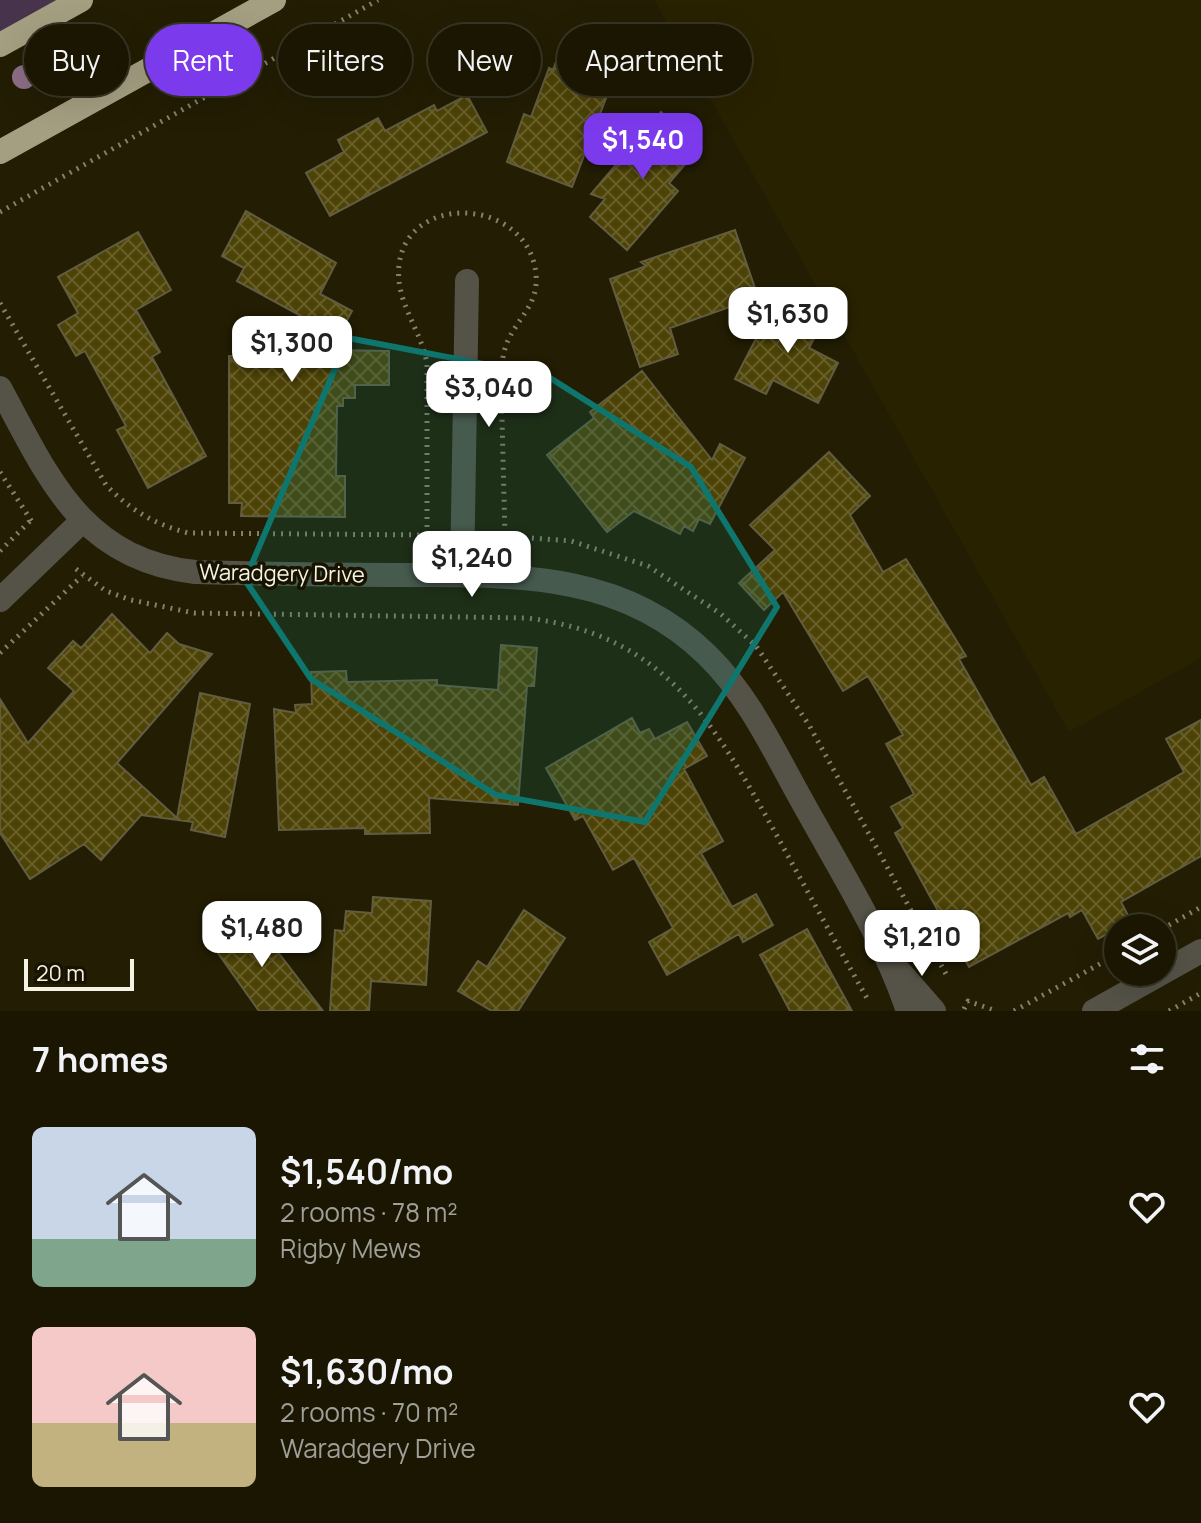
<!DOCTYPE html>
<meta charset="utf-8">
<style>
:root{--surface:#1a1602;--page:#231f0c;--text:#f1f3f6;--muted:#9f9f99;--line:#383524;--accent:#7c3aed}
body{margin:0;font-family:Manrope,sans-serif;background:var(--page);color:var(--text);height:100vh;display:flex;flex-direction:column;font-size:30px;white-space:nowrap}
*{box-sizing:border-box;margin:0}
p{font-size:26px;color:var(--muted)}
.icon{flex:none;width:44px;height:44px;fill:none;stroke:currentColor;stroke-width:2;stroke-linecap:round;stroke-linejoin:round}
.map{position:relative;height:1011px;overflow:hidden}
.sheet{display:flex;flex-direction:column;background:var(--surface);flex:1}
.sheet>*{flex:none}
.hud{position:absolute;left:24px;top:24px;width:800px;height:72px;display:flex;gap:16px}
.fabs{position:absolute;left:1104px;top:914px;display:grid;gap:16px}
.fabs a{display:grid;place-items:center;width:72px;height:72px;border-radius:50%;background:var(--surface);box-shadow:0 8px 32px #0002,0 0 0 2px var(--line);font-size:40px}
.scale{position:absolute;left:24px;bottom:20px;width:110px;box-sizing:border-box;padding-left:8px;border:4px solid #f5f3e3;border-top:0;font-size:22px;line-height:28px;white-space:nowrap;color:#f5f3e3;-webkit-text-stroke:6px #181300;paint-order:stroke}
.price{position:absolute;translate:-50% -68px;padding:0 18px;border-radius:16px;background:#fff;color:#222;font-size:26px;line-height:52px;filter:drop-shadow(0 2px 4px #0008)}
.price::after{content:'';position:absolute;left:50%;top:48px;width:24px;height:18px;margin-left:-12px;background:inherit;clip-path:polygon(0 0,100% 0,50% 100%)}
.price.active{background:var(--accent);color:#fff}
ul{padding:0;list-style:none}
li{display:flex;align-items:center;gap:24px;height:200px;padding:0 32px}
li span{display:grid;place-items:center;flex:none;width:224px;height:160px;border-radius:12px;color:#555}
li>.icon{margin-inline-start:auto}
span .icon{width:96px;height:96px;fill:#fffc;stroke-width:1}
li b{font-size:34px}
h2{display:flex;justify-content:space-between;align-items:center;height:96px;padding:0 32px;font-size:34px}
.pill{padding:0 28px;border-radius:36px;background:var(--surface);box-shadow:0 8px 32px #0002,0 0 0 2px var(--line);font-size:28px;line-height:72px}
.pill.active{background:var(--accent);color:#fff}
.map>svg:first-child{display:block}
.built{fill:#292200}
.park{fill:#47344c}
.building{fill:url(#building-cross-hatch);stroke:#625d41;stroke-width:2}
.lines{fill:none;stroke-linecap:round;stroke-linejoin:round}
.path{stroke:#84816b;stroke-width:5;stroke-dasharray:2 6;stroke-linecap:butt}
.street{stroke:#555347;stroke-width:24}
.highway{stroke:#a59f82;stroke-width:24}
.tree{fill:#8c6e86}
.marked{fill:#0f766e;fill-opacity:0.2;stroke:#0f766e;stroke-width:6;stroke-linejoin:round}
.labels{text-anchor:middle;stroke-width:7;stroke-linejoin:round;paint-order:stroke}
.street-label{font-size:22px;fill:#f5f3e3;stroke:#181300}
</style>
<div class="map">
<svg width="1201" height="1011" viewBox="0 0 1201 1011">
<defs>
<pattern id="building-cross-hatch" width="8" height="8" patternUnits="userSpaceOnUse" patternTransform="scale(2)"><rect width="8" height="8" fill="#4d4306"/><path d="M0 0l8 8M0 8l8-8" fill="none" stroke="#675f2a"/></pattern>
</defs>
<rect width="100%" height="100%" fill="#221d03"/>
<path class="built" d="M 654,0 L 1201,0 L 1201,658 L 1069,732 Z"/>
<path class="park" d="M 0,0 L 81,0 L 0,45 Z"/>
<path class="building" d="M 560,51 L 616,72 L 572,187 L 507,162 L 524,114 L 531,117 L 549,68 L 553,70 Z
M 467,95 L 487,132 L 330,216 L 306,173 L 344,152 L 338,140 L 378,118 L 385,131 L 434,105 L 437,111 Z
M 661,112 L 700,147 L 669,183 L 678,191 L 627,250 L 590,217 L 605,199 L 591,194 Z
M 246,211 L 336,263 L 320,294 L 352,311 L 331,350 L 389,351 L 389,385 L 355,385 L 355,398 L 343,398 L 343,406 L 337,406 L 336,476 L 345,476 L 345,517 L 241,516 L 242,503 L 229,503 L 229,356 L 283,356 L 303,317 L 237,281 L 244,268 L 222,256 Z
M 735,230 L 758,297 L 670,328 L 678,354 L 640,367 L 610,279 L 646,266 L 641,262 Z
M 138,232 L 171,290 L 136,310 L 160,352 L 152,357 L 206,456 L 148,488 L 117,430 L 126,426 L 85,351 L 76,356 L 58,325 L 78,313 L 58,277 Z
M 777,298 L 823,322 L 809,348 L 838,363 L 818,403 L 773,380 L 766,394 L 735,379 Z
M 642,371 L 712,460 L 720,444 L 745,458 L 710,524 L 699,519 L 693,531 L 684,526 L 680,534 L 634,511 L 607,532 L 547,455 L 594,418 L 590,412 Z
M 829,452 L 870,496 L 850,515 L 883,572 L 906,559 L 966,656 L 959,659 L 1031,785 L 1044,777 L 1076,834 L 1184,772 L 1166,739 L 1201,720 L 1201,856 L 1121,902 L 1131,921 L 1098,939 L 1082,910 L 1070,917 L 1068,913 L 969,967 L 895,833 L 903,828 L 891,807 L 914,794 L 886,744 L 903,735 L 868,676 L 843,691 L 783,592 L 764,610 L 739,583 L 775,550 L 750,525 Z
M 112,614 L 150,653 L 167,633 L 179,644 L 212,654 L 117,763 L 177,818 L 200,693 L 250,704 L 225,837 L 191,830 L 193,822 L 141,815 L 101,860 L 84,844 L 30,879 L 0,833 L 0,699 L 28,743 L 74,691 L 48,668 L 73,641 L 81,648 Z
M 501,645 L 537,648 L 534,686 L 527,686 L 518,805 L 429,798 L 430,833 L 365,834 L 365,828 L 279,830 L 274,709 L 296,713 L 295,705 L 312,704 L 311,672 L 346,671 L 347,682 L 437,680 L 437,685 L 498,690 Z
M 632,718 L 640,733 L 649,729 L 655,739 L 687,722 L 707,756 L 684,769 L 723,841 L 701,853 L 732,907 L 756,894 L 773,925 L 743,942 L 739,934 L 667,975 L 649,942 L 673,928 L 634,858 L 613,870 L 583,816 L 575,820 L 546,768 Z
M 373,897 L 431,901 L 426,985 L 371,981 L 369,1011 L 330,1011 L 335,930 L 344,931 L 346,911 L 372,913 Z
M 524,910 L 565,938 L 518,1011 L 492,1011 L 458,991 L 478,961 L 487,967 Z
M 248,913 L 323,1011 L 259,1011 L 210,942 Z
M 807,929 L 852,1011 L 790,1011 L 760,955 Z"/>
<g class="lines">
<path class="path" d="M 0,212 L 378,0
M 0,303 L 106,485 C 130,510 154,524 188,533 L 428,535
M 0,472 L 34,525
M 427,535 L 427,363 C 420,327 395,302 399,265 C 407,195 516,197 534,263 C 545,306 513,317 504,352 C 499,374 501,397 502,419 C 503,458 504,497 505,536
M 492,535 L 571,541 L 648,566 L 721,614 L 756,646 L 809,725 L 946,974
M 0,551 L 30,521
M 76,569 L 106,591 L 131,600 L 194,613 L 526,618 C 665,634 714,723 776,834 C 806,889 837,945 868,1000
M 0,653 L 82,576
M 1162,929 L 1201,907
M 964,1009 L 968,1001 L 996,1011
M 1014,1011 L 1118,954
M 1169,1011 L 1201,993"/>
<path class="street" d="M 0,388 C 49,478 81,559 195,572 C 260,574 324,575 389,575 C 503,576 618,567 707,655 C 749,696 774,751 802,801 C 840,870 883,937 908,1011
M 462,575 L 467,281
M 0,600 L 81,522
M 900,972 L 934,1011
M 1094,1011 L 1201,951"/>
<path class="highway" d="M 0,45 L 81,0
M 0,152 L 274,0"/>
</g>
<g class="tree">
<circle cx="61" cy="49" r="12"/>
<circle cx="24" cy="77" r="12"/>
</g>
<path class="marked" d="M 348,338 L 547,376 L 691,467 L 777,607 L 645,822 L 496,795 L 311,679 L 245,580 Z"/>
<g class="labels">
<g class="street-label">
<text transform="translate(282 573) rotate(1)" y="8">Waradgery Drive</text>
</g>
</g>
</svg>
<div class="fabs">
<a><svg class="icon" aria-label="layers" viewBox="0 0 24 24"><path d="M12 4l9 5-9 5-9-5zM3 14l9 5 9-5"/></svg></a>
</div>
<div class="scale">20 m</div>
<b class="price active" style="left:643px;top:181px">$1,540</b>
<b class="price" style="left:788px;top:355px">$1,630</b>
<b class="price" style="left:292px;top:384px">$1,300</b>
<b class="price" style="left:489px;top:429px">$3,040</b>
<b class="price" style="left:472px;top:599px">$1,240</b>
<b class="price" style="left:262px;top:969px">$1,480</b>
<b class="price" style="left:922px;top:978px">$1,210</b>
<div class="hud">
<a class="pill">Buy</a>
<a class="pill active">Rent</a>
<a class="pill">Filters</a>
<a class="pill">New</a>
<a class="pill">Apartment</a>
</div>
</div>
<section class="sheet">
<h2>7 homes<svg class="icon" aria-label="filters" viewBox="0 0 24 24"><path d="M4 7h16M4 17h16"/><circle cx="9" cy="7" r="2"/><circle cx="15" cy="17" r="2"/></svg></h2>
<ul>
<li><span style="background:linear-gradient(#c9d6e8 70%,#7fa58c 0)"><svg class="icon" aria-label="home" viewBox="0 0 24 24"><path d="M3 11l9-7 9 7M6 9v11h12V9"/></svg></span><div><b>$1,540/mo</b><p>2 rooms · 78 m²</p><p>Rigby Mews</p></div><svg class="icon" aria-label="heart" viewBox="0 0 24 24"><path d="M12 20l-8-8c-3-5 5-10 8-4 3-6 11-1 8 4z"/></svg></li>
<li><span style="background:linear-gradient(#f6c9c9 60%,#c2b280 0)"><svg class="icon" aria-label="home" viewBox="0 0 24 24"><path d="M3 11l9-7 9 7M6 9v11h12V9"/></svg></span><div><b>$1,630/mo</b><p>2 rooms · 70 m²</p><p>Waradgery Drive</p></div><svg class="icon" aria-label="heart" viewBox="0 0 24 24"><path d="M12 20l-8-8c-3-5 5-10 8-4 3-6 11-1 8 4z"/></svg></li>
</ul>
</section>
